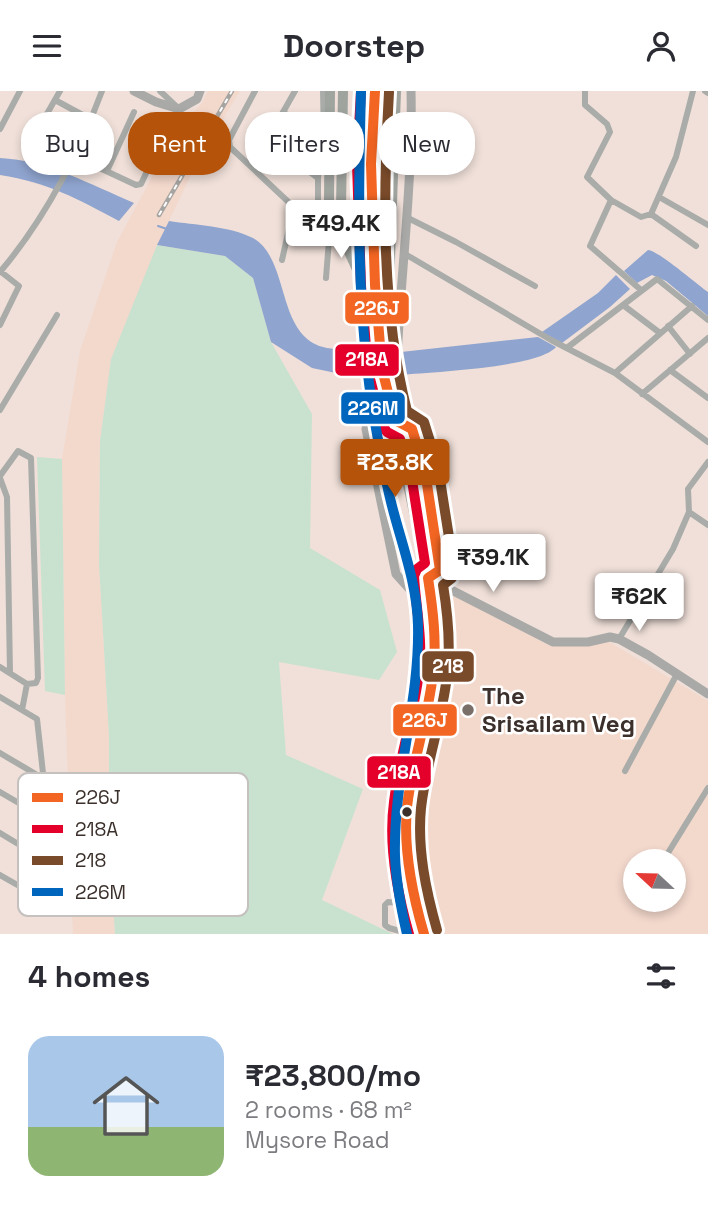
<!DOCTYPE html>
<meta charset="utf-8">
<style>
:root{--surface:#fff;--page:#f7f7f7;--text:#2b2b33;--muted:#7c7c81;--accent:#b45309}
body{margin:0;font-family:"Space Grotesk",sans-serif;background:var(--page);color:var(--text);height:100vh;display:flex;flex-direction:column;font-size:26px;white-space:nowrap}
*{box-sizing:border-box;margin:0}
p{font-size:23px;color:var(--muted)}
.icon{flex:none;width:38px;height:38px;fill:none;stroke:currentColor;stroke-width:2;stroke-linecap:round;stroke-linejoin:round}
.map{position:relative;height:843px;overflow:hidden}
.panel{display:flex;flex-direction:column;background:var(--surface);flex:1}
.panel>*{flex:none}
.top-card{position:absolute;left:21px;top:21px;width:667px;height:63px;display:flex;gap:14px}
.needle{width:46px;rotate:292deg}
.buttons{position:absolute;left:623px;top:758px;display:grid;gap:14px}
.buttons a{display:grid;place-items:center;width:63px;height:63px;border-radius:50%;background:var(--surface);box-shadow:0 4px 10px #0003;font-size:35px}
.price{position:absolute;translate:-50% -60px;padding:0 16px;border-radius:7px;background:#fff;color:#222;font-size:23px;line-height:46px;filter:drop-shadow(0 2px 4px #0008)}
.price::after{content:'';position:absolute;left:50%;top:42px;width:21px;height:16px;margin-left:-10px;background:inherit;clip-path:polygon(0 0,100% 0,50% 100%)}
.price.selected{background:var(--accent);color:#fff}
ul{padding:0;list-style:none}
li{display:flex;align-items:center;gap:21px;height:175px;padding:0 28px}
li span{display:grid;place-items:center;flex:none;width:196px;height:140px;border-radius:21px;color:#555}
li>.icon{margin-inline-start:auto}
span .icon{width:84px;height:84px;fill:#fffc;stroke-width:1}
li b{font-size:30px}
h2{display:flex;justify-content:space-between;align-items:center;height:84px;padding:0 28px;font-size:30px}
.pill{padding:0 24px;border-radius:28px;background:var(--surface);box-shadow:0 4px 10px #0003;font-size:24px;line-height:63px}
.pill.selected{background:var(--accent);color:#fff}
header{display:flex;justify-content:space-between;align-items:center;height:91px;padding:0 28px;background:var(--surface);font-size:32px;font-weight:700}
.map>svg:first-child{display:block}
.built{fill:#f3d8cc;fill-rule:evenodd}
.green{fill:#c9e2d0}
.water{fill:#8fa4ce}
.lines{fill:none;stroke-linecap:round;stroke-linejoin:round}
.stream{stroke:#8fa4ce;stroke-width:2}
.street{stroke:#a9aca9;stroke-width:6}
.secondary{stroke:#a9aaa7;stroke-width:9}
.primary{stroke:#a0a49f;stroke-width:10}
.highway{stroke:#acaaa6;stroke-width:10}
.rail-casing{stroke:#a6a4a1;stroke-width:4.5}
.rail{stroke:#fff;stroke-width:2;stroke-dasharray:5;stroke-linecap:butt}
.bus-1-casing{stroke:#fff;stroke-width:16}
.bus-2-casing{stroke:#fff;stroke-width:16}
.bus-3-casing{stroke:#fff;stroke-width:16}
.bus-4-casing{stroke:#fff;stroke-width:16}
.bus-1{stroke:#f26522;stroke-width:10}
.bus-2{stroke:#e4002b;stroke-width:10}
.bus-3{stroke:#7a4b2a;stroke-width:10}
.bus-4{stroke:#0065bd;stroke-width:10}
.poi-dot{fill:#7a6e68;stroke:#fff;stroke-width:2.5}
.bus-dot{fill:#3b302b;stroke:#fff;stroke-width:2.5}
.labels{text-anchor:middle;stroke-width:5;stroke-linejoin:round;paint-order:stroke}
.poi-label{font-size:24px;font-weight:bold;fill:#3b302b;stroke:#fff;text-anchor:start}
.key{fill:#fff;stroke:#c4c1bf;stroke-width:2}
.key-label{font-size:19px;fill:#3b302b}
.line-badge{stroke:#fff;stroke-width:2.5}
.badge-label{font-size:19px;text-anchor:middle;font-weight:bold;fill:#fff}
</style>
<header><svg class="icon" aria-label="menu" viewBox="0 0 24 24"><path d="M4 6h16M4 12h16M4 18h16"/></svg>Doorstep<svg class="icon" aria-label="person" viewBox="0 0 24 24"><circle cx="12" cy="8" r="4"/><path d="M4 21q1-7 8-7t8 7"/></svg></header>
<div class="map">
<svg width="708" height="843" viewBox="0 0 708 843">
<rect width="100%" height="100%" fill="#f0e0d9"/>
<path class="built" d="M 208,0 L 240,0 L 200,65 L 169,130 L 111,269 L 100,350 L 99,473 L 109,645 L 109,750 L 115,843 L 73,843 L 65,604 L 62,368 L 80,260 L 117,151 L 179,36 L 202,12 Z
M 441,497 L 550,555 L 589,555 L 606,549 L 708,610 L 708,843 L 432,843 L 425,821 L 418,724 L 444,564 ZM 635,770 L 674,770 L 674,808 L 635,808 Z"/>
<path class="green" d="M 157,154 L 225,165 L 253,187 L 271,251 L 312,323 L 310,457 L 380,499 L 397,561 L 379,589 L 279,571 L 286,664 L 363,698 L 322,809 L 393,843 L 115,843 L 109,750 L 109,645 L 99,473 L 100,350 L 111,268 Z
M 37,366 L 62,368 L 65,604 L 45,600 Z"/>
<path class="water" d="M 0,67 C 46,69 92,94 134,112 L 119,130 C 76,107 49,92 0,84 Z
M 169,130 C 195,134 229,135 253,147 C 290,168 276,243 323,256 C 333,259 345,258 355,260 L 360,287 L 312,277 L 271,251 L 253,187 L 225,165 L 157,154 Z
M 648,159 C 659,160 695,192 708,201 L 708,225 L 666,190 L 652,184 L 637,192 L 624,180 Z
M 616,184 L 630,198 L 610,216 L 562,252 L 542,241 L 598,202 Z
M 538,246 L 556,256 C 538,277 431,281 400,284 L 401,261 Z"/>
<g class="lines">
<path class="stream" d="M 158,135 L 167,138"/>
<path class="street" d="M 160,0 L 176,15
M 255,0 L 229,49 L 230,56 L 329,149 L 344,150
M 323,0 L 324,49
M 585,0 L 585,14 L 607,33 L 610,41 L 587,86 L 611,109 L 590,155 L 641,199
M 705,0 L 708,2
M 55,9 L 92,29
M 283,21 L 324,49 L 318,87 L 318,138
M 0,38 L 20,0
M 36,42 L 60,0
M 267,49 L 318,87
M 74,65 L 136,94 L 141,93 L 164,44
M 252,76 L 295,0
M 107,80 L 134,21
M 659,106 L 708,134
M 611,109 L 641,126 L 651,123 L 676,66 L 693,0
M 651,123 L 696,155
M 408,127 L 456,151 L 535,195
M 405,163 L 551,249 L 615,282 L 708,351
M 282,169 L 294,116
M 0,181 C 44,129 78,64 102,0
M 326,187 L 329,149
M 623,214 L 660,242
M 0,234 L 19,195 L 0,180
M 668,235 L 690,263
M 568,256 L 657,188 L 708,229
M 670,279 L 708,307
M 615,282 L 692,215
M 642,303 L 708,247
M 0,319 L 57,224
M 0,385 L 18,360 L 31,367 L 38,587 L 36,592 L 27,593 L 0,576
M 0,387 L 7,406 L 10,582
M 689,421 L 708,434
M 619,548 L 673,458 L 689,421 L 688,398 L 708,371
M 0,606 L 37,628 L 58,817
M 22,619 L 27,593
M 0,662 L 44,688
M 625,680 L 677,583
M 0,701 L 48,729
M 0,742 L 53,774
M 663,770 L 708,697
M 0,784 L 58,817
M 399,812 L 388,811 L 385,814 L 385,834 L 389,837 L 407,842"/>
<path class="secondary" d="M 134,0 L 156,11 L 179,18 L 197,8 L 200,0
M 397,268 C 401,179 413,90 411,0
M 371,316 L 366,338 L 396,483 L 414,503
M 395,329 L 412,338 L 425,380 L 440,479 L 428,487 L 553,551 L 588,551 L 610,546 L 619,548 L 648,564 L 708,603"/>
<path class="primary" d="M 330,0 L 329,110 C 343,140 373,139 384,109 L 384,0
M 343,0 L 341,117 L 344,150 L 360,185
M 396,0 L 389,197 L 397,318"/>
<path class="highway" d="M 361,0 C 358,110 356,224 375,332 C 379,353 382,374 387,395 C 397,441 417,486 418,534 C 420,640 374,736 407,843
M 375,0 L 371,73 L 375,194 L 380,263 L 428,487 L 435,536 L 435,563 L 432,594 L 407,715 L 410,778 L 424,843"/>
<g class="rail-casing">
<path id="rail" d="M 159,124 L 232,0"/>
</g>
<use href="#rail" class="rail"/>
<g class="bus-1-casing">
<path id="bus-1" d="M 375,0 L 371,73 L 375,194 L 382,278 L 395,329 L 412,338 L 425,380 L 440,479 L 428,487 C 433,519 437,551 433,583 C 428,628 412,671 407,716 C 403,758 412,802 424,843"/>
</g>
<g class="bus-2-casing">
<path id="bus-2" d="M 361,0 L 357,73 L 361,195 L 368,280 L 382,334 L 387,341 L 400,348 L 411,383 L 425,472 L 417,478 L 414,485 C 416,518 423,548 419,581 C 414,625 399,667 394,711 C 388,755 397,801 409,843"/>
</g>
<g class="bus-3-casing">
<path id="bus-3" d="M 389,1 C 383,105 381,218 407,320 L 424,331 L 438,376 L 454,478 L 452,487 L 443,494 C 448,524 451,554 447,585 C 442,629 426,672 421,717 C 417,758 426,800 437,839"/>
</g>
<g class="bus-4-casing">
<path id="bus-4" d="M 361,0 C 358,111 356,222 375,332 C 380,360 385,388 392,415 C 402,454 417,493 418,534 C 420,611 393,687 395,765 C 396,792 401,817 407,843"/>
</g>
<use href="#bus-1" class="bus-1"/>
<use href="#bus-2" class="bus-2"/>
<use href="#bus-3" class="bus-3"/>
<use href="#bus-4" class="bus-4"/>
</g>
<circle class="poi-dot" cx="468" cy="619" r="7"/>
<circle class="bus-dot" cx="407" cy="721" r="6"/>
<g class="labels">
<g class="poi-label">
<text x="482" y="613">The<tspan x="482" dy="28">Srisailam Veg</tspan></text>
</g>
</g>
<rect x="18" y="682" width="230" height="143" rx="10" class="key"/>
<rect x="32" y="702" width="31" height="9" fill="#f26522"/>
<rect x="32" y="734" width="31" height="8" fill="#e4002b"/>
<rect x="32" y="765" width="31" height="9" fill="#7a4b2a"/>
<rect x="32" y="797" width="31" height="8" fill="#0065bd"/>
<g class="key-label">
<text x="75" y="713">226J</text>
<text x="75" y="745">218A</text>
<text x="75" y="776">218</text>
<text x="75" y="808">226M</text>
</g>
<g class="line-badge">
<rect x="344" y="200" width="66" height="34" rx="7" fill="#f26522"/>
<rect x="334" y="252" width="66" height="34" rx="7" fill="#e4002b"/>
<rect x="340" y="300" width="66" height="34" rx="7" fill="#0065bd"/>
<rect x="421" y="559" width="54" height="33" rx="7" fill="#7a4b2a"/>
<rect x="392" y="612" width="66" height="34" rx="7" fill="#f26522"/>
<rect x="366" y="664" width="66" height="34" rx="7" fill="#e4002b"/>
</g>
<g class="badge-label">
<text x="377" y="224">226J</text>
<text x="367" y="275">218A</text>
<text x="373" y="324">226M</text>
<text x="448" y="582">218</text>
<text x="425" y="636">226J</text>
<text x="399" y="688">218A</text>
</g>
</svg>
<div class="buttons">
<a><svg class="needle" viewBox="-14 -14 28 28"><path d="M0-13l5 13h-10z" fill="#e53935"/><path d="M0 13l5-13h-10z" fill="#7c7c81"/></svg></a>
</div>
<b class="price" style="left:341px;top:169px">₹49.4K</b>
<b class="price selected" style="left:395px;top:408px">₹23.8K</b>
<b class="price" style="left:493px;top:503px">₹39.1K</b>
<b class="price" style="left:639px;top:542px">₹62K</b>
<div class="top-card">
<a class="pill">Buy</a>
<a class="pill selected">Rent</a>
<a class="pill">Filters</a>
<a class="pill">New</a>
</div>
</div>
<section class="panel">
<h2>4 homes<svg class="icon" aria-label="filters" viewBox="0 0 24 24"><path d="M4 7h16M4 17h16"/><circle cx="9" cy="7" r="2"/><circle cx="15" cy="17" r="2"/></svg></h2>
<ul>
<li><span style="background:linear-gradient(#a9c7e8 65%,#8fb573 0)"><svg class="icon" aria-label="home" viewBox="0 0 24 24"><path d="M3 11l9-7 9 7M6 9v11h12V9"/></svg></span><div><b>₹23,800/mo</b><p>2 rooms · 68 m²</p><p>Mysore Road</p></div></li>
</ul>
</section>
